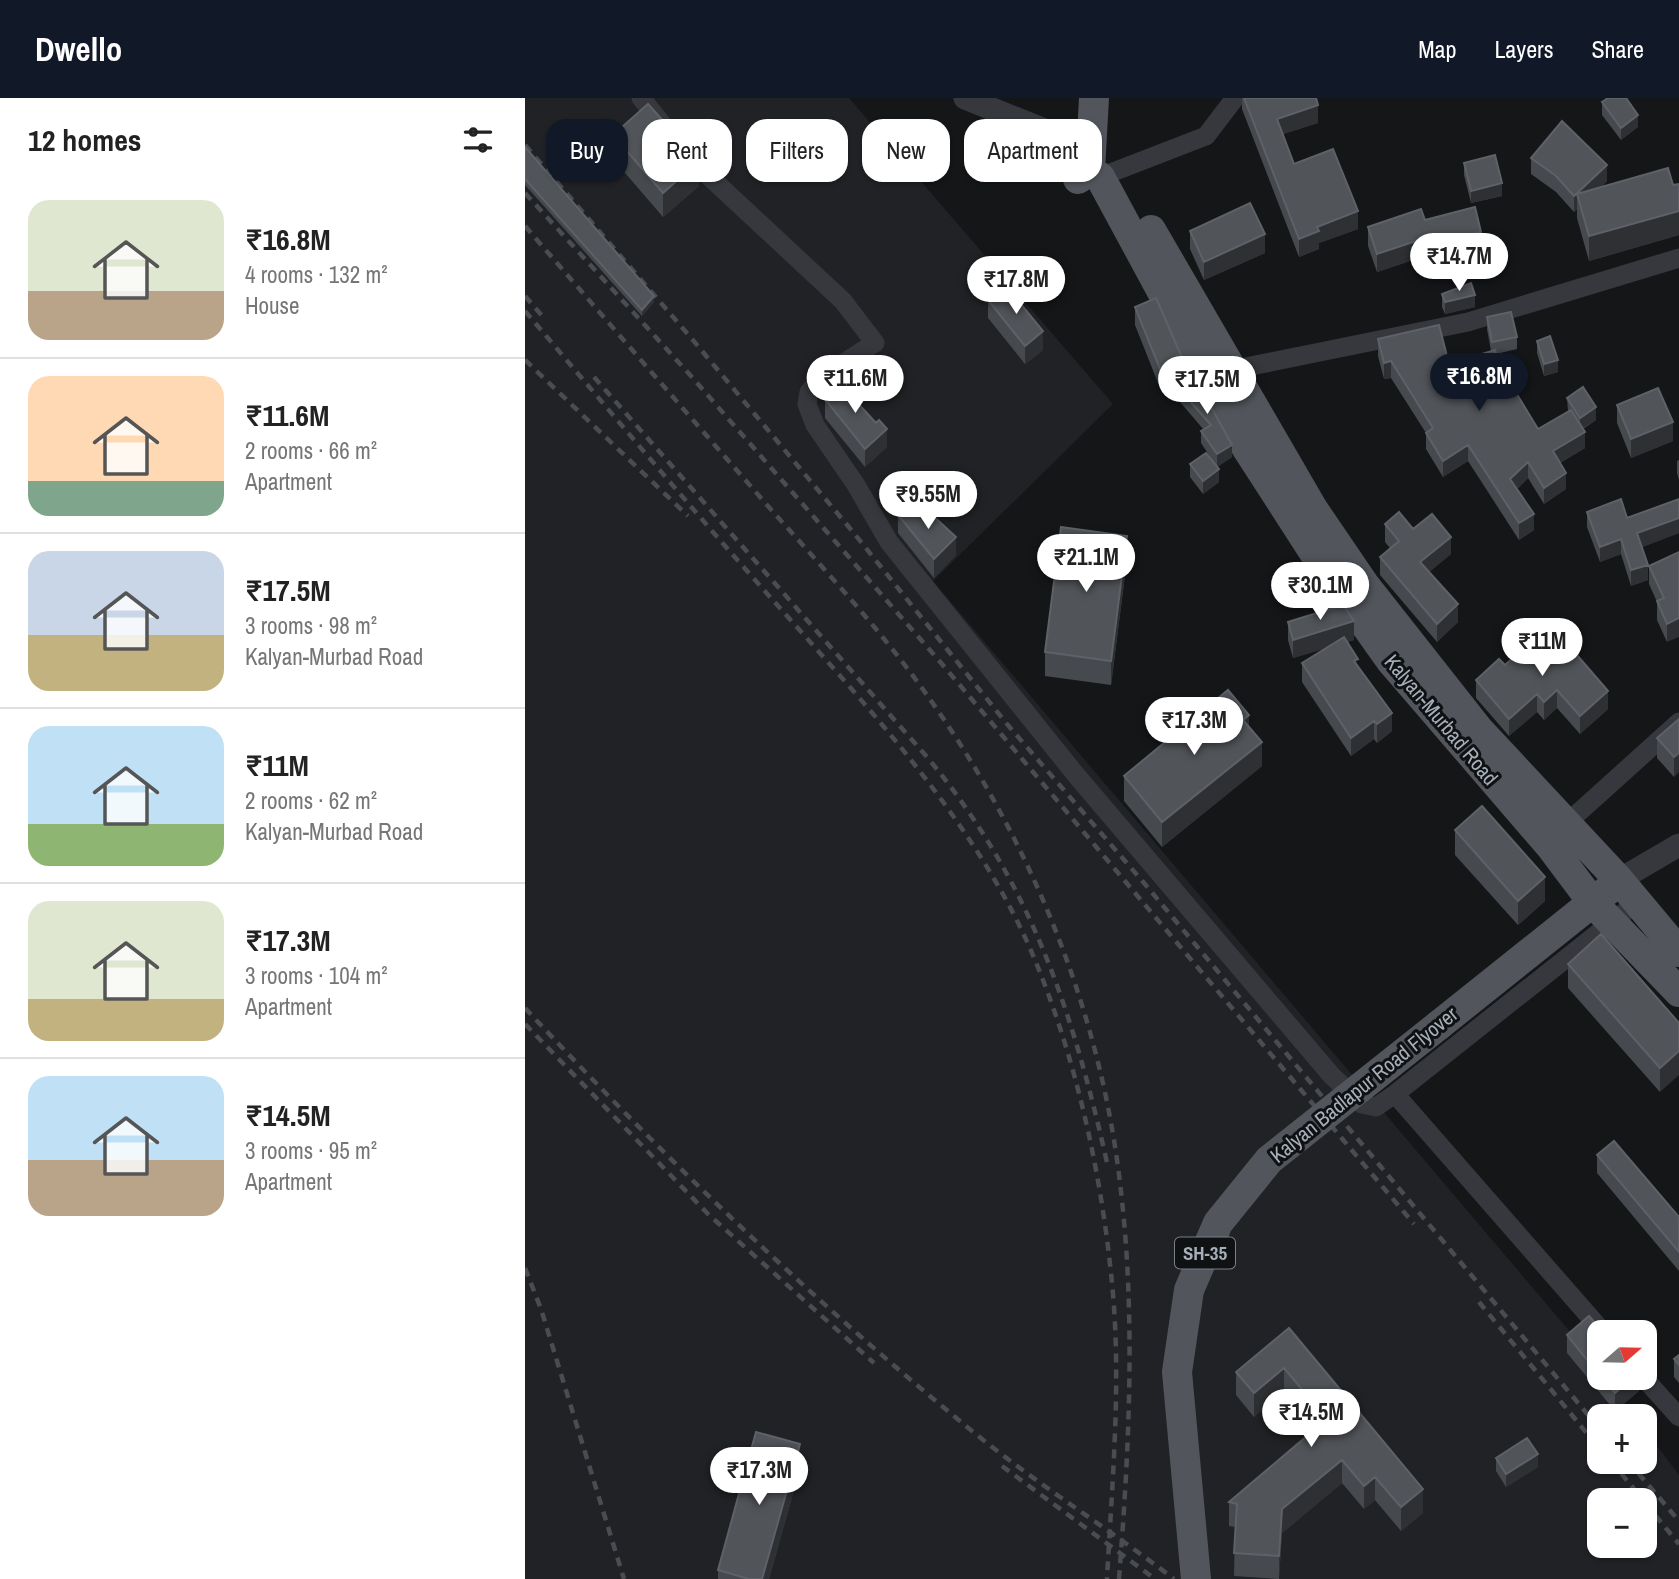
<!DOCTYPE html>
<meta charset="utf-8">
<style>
:root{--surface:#fff;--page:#f2f2f2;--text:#222;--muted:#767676;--line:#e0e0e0;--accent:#111827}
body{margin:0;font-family:"Archivo Narrow",sans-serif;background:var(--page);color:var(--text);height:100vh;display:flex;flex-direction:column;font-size:26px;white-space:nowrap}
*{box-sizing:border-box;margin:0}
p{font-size:23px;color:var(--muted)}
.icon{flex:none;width:38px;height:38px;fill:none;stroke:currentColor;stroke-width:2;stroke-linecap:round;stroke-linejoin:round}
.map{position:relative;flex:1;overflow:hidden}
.sheet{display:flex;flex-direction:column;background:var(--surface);width:525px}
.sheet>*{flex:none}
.top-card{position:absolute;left:21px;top:21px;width:665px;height:63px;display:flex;gap:14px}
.needle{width:46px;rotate:70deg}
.tools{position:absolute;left:1062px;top:1222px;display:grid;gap:14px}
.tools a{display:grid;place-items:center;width:70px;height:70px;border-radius:14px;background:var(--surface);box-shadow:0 2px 5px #0004;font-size:35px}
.price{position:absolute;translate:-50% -60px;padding:0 16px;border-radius:24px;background:#fff;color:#222;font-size:23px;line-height:46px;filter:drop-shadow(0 2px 4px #0008)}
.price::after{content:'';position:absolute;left:50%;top:42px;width:21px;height:16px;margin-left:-10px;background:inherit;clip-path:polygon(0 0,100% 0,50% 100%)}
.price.selected{background:var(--accent);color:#fff}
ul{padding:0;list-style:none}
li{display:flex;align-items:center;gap:21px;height:175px;padding:0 28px}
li+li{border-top:2px solid var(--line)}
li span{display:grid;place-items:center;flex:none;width:196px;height:140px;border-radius:21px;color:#555}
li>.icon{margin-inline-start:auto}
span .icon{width:84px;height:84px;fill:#fffc;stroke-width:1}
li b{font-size:30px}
h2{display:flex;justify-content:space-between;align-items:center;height:84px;padding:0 28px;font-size:30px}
.pill{padding:0 24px;border-radius:21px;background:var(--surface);box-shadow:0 2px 5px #0004;font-size:24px;line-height:63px}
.pill.selected{background:var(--accent);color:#fff}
header{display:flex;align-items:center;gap:42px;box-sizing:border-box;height:98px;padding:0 35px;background:var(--accent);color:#fff}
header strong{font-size:33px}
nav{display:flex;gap:38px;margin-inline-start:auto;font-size:24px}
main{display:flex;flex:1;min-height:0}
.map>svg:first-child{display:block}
.built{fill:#212225;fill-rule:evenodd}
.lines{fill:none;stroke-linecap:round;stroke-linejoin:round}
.minor{stroke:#36383d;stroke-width:19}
.tertiary{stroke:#36383d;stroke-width:23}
.primary{stroke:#52565c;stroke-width:30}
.rail{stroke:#494d52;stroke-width:4.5;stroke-dasharray:9 7;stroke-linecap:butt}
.primary-bridge{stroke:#52565c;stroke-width:30}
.wall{fill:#46494d}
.shaded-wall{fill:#2e3033}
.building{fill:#515459;stroke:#5e6268;stroke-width:2}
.labels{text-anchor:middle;stroke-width:6;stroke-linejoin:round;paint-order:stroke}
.shield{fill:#101113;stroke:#798087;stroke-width:2}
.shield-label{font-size:19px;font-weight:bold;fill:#a6afb9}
.street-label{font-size:21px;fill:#a6afb9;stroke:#101113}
</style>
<header>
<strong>Dwello</strong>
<nav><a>Map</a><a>Layers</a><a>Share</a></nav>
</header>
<main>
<section class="sheet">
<h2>12 homes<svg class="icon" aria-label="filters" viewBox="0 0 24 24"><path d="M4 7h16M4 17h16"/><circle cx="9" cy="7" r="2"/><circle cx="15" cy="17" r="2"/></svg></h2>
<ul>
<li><span style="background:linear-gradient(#dfe7d0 65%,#b9a48a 0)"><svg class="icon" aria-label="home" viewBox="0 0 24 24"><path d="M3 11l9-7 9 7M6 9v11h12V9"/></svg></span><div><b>₹16.8M</b><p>4 rooms · 132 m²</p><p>House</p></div></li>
<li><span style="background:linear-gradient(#ffd9b3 75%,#7fa58c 0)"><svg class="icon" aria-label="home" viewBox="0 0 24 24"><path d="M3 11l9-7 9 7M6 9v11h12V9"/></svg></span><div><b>₹11.6M</b><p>2 rooms · 66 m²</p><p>Apartment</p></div></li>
<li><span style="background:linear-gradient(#c9d6e8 60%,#c2b280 0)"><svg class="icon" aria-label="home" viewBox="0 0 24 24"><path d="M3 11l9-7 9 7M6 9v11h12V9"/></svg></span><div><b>₹17.5M</b><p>3 rooms · 98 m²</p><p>Kalyan-Murbad Road</p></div></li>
<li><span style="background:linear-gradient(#bfe0f5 70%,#8fb573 0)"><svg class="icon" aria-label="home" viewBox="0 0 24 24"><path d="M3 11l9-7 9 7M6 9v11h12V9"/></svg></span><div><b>₹11M</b><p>2 rooms · 62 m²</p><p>Kalyan-Murbad Road</p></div></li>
<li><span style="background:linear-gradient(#dfe7d0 70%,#c2b280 0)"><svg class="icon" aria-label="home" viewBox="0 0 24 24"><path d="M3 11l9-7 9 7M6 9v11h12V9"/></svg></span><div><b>₹17.3M</b><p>3 rooms · 104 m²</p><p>Apartment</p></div></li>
<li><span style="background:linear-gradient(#bfe0f5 60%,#b9a48a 0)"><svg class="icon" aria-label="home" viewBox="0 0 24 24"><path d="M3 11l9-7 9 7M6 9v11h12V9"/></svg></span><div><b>₹14.5M</b><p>3 rooms · 95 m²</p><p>Apartment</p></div></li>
</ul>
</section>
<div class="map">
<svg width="1154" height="1481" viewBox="0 0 1154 1481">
<rect width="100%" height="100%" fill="#151618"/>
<path class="built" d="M 0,0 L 324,0 L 588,306 L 408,483 L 1058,1249 L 1074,1279 L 1081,1279 L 1109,1318 L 1074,1318 L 1074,1363 L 1120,1363 L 1120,1332 L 1154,1377 L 1154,1481 L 0,1481 ZM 1074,1402 L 1120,1402 L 1120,1447 L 1074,1447 Z"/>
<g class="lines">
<path class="minor" d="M 116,0 L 138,27
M 158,50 L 173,68 L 318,203 L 350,245 L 295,280 L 284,294 L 282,306 L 290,327 L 331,387 L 364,444 L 551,677 L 807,978 L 837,1006 L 851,1009 L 870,996 L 1111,805
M 575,79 L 681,38 L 710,0
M 706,272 L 943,224 L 1154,160
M 1042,725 L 1154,624
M 870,996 L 1078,1234
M 1118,1279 L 1154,1319"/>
<path class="tertiary" d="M 440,0 L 532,37
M 1094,782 L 1154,747"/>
<path class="primary" d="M 532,37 L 549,60 L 575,79 L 721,349 L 790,456 L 866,563 L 1026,749 L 1068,805 L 1154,894
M 553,81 L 565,72 L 569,0
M 626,132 L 788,411 L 839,486 L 954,632 L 1094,782 L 1154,854
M 914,927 L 1083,792"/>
<path class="rail" d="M 0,47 L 167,241 L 328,434 L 482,626 L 619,785 L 1074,1330
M 0,95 L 166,278 L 417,566 L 889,1126
M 0,128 C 76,216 152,304 229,392 C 288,460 352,526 404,600 C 499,733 567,893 591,1055 C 612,1197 605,1339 594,1481
M 0,198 L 19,220
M 0,213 C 79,306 157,400 238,491 C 336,602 453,724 510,862 C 553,966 578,1083 588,1196 C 596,1290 587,1386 582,1481
M 0,262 L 163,418
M 69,279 L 402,659 C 506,784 548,913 583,1069
M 0,910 C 141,1062 291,1206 452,1337 C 515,1388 584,1431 649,1481
M 0,926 L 183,1116 L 349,1265
M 0,1170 L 16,1211 L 99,1481
M 954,1204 L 1074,1350
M 1086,1363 L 1118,1402
M 1103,1363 L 1154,1423
M 477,1368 L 630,1481
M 1120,1405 L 1154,1446"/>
<path class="primary-bridge" d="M 671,1481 L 652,1274 L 664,1192 L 693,1125 L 744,1062 L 914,927"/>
</g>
<path class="wall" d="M 717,0 L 791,0 L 793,25 L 758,36 L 769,66 L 833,131 L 794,145 L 794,151 L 774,159 L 717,11 Z
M 1077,4 L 1113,29 L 1096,42 L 1077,17 Z
M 88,37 L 174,88 L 138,119 L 88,61 Z
M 0,49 L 129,204 L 117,218 L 0,87 Z
M 1006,60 L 1082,83 L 1075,90 L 1148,87 L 1154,86 L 1154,137 L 1064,163 L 1052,120 L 1052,111 L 1049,114 L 1031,94 L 1006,76 Z
M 939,65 L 977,98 L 946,105 L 939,77 Z
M 900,122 L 956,152 L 914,163 L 912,154 L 852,174 L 843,148 L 843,129 Z
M 665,133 L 740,155 L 679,182 L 665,151 Z
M 917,196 L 950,209 L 920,216 L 917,209 Z
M 463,202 L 518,252 L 500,266 L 463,220 Z
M 610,209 L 658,281 L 635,290 L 610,227 Z
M 962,219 L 992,239 L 992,251 L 971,256 L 979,286 L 1013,331 L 1043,313 L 1042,300 L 1071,322 L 1058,331 L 1060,350 L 1035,365 L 1041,391 L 1019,406 L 1003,380 L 992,391 L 1009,432 L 994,442 L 943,363 L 918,379 L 901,351 L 901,335 L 866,280 L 859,281 L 853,258 L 853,241 L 924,266 L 966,253 L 962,231 Z
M 1012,243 L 1033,274 L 1019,278 L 1012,255 Z
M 669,278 L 707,359 L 692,369 L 676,345 L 676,333 L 679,332 L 655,304 L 655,292 Z
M 300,301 L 333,305 L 351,325 L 362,349 L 340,369 L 300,320 Z
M 1092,307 L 1148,343 L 1106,360 L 1092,325 Z
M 1154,362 L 1154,382 L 1152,375 L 1152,363 Z
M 665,366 L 694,384 L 678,396 L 665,379 Z
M 1154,401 L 1154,435 L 1117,449 L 1123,482 L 1106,488 L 1096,456 L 1075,464 L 1062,429 L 1062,414 L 1102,420 Z
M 373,417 L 391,417 L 405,419 L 431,457 L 409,480 L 373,435 Z
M 860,426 L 888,431 L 926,456 L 904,474 L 933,524 L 912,544 L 855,477 L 855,459 L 865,450 L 860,444 Z
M 1154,454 L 1142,544 L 1132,522 L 1132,504 L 1124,486 L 1124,468 Z
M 602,462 L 586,587 L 520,578 L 520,554 Z
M 763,524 L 829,542 L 822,544 L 833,568 L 867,633 L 852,645 L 849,641 L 826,658 L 777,584 L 777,565 L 801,550 L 768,560 L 763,542 Z
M 980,567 L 1083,611 L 1055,636 L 1032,610 L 1019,622 L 1012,614 L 984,638 L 951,600 L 951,582 Z
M 1154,621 L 1149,679 L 1132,660 L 1132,640 Z
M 724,628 L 737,668 L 637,749 L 599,703 L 599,678 Z
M 930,732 L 1020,803 L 993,827 L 930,757 Z
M 1043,866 L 1154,925 L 1135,994 L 1043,890 Z
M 1072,1057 L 1154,1119 L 1154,1173 L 1072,1075 Z
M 764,1230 L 898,1415 L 876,1433 L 850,1402 L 839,1411 L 817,1385 L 757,1435 L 754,1481 L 709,1478 L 710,1429 L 704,1428 L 704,1404 L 791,1331 L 759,1293 L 729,1319 L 711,1297 L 711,1274 Z
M 1074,1234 L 1074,1279 L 1114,1279 L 1114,1293 L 1090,1313 L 1042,1255 L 1042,1237 Z
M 1154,1257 L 1154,1285 L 1149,1279 L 1149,1261 Z
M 971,1360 L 1013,1369 L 981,1389 L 971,1373 Z
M 275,1371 L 244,1481 L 193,1481 L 193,1472 Z"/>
<path class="shaded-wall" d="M 793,7 L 793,25 L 752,38 L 752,21 Z
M 1113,17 L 1113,29 L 1096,42 L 1096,30 Z
M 174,63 L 174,88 L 138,119 L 138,95 Z
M 1082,67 L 1082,83 L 1055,108 L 1052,96 L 1052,111 L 1049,114 L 1049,98 Z
M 977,85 L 977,98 L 946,105 L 946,93 Z
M 833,113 L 833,131 L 794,145 L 794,151 L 774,159 L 774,141 L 792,129 Z
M 1154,113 L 1154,137 L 1064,163 L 1064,138 Z
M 956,134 L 956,152 L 914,163 L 914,144 Z
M 740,136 L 740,155 L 679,182 L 679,164 Z
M 912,136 L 912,154 L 852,174 L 852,156 Z
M 950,197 L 950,209 L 920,216 L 920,204 Z
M 129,198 L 129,204 L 117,218 L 117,212 Z
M 518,233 L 518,252 L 500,266 L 500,248 Z
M 658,262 L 658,281 L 635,290 L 635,271 Z
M 1033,262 L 1033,274 L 1019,278 L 1019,266 Z
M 866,263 L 866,280 L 859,281 L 859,265 Z
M 333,295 L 333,313 L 328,300 Z
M 1071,309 L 1071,322 L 1055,332 L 1055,320 Z
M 1148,324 L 1148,343 L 1106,360 L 1106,341 Z
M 362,331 L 362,349 L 340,369 L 340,351 Z
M 1060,334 L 1060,350 L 1028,369 L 1028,353 Z
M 707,347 L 707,359 L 692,369 L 692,356 Z
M 943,347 L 943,363 L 918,379 L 918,363 Z
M 1003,364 L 1003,380 L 985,397 L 985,381 Z
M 694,371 L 694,384 L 678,396 L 678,383 Z
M 1041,375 L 1041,391 L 1019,406 L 1019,390 Z
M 1009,416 L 1009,432 L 994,442 L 994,425 Z
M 1154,420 L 1154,435 L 1112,451 L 1112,435 Z
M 602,438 L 602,462 L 586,587 L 586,563 Z
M 431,439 L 431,457 L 409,480 L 409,461 Z
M 926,439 L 926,456 L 895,482 L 895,464 Z
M 1096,441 L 1096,456 L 1075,464 L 1075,449 Z
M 1123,467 L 1123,482 L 1106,488 L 1106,472 Z
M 933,506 L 933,524 L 912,544 L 912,526 Z
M 1154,520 L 1154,539 L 1142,544 L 1142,526 Z
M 829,523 L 829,542 L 768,560 L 768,542 Z
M 1032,592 L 1032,610 L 1019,622 L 1019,604 Z
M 1083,593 L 1083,611 L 1055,636 L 1055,618 Z
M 1012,596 L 1012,614 L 984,638 L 984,621 Z
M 867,615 L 867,633 L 852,645 L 852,626 Z
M 724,617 L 724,641 L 718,622 Z
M 849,623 L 849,641 L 826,658 L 826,640 Z
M 737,644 L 737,668 L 637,749 L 637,724 Z
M 1154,655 L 1154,674 L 1149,679 L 1149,659 Z
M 1020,779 L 1020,803 L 993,827 L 993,803 Z
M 1154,953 L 1154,977 L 1135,994 L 1135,970 Z
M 759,1270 L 759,1293 L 729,1319 L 729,1295 Z
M 1108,1279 L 1114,1279 L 1114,1293 L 1090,1313 L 1090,1295 Z
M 275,1346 L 275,1371 L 244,1481 L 237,1481 Z
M 1013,1356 L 1013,1369 L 981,1389 L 981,1376 Z
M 817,1362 L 817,1385 L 757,1435 L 754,1481 L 754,1458 L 757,1411 Z
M 850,1379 L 850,1402 L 839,1411 L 839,1388 Z
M 898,1391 L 898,1415 L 876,1433 L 876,1409 Z"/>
<path class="building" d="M 719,0 L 791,0 L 793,7 L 752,21 L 769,66 L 808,51 L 833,113 L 792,129 L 794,133 L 774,141 Z
M 1083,0 L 1101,0 L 1113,17 L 1096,30 L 1077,4 Z
M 123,6 L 174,63 L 138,95 L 88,37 Z
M 1037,23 L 1082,67 L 1049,98 L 1031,78 L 1006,60 Z
M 0,49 L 129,198 L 117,212 L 0,81 Z
M 970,57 L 977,85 L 946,93 L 939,65 Z
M 1143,70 L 1148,87 L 1154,86 L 1154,113 L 1064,138 L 1052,96 Z
M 725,105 L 740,136 L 679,164 L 665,133 Z
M 950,109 L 956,134 L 914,144 L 912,136 L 852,156 L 843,129 L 896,111 L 900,122 Z
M 946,185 L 950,197 L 920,204 L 917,196 Z
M 481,188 L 518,233 L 500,248 L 463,202 Z
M 631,200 L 658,262 L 635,271 L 610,209 Z
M 986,214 L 992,239 L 967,244 L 962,219 Z
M 914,227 L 924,266 L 970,252 L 979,286 L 984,283 L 1013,331 L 1046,312 L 1060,334 L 1028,353 L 1041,375 L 1019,390 L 1003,364 L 985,381 L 1009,416 L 994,425 L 943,347 L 918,363 L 901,335 L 908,330 L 866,263 L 859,265 L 853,241 Z
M 1025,238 L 1033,262 L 1019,266 L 1012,243 Z
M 669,278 L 707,347 L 692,356 L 676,333 L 686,327 L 655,292 Z
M 321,282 L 333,295 L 328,300 L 351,325 L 354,322 L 362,331 L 340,351 L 300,301 Z
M 1058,289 L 1071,309 L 1055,320 L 1042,300 Z
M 1133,290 L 1148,324 L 1106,341 L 1092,307 Z
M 681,355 L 694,371 L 678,383 L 665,366 Z
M 1096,401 L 1102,420 L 1154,401 L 1154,420 L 1112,435 L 1123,467 L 1106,472 L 1096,441 L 1075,449 L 1062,414 Z
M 382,408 L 391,417 L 397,411 L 405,419 L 407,417 L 431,439 L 409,461 L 373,417 Z
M 874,414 L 888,431 L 907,416 L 926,439 L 895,464 L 933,506 L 912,526 L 855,459 L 874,443 L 860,426 Z
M 536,429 L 602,438 L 586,563 L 520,554 Z
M 1154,454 L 1154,520 L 1142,526 L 1132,503 L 1139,500 L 1124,468 Z
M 818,507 L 829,523 L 768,542 L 763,524 Z
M 1019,532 L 1033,547 L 1039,542 L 1083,593 L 1055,618 L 1032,592 L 1019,604 L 1012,596 L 984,621 L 951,582 L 974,561 L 980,567 Z
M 819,539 L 833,561 L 829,563 L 867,615 L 852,626 L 849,623 L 826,640 L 777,565 Z
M 703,592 L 724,617 L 718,622 L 737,644 L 637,724 L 599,678 Z
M 1154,621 L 1154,655 L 1149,659 L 1132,640 Z
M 957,708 L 1020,779 L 993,803 L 930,732 Z
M 1076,836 L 1154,925 L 1154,953 L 1135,970 L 1043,866 Z
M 1089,1043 L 1154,1119 L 1154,1154 L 1072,1057 Z
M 1064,1218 L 1078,1234 L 1074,1234 L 1074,1277 L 1042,1237 Z
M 764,1230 L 898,1391 L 876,1409 L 850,1379 L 839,1388 L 817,1362 L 757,1411 L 754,1458 L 709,1455 L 712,1406 L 704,1404 L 802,1321 L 759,1270 L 729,1295 L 711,1274 Z
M 1154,1257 L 1154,1267 L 1149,1261 Z
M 1077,1279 L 1108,1279 L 1090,1295 Z
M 231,1334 L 275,1346 L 237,1481 L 224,1481 L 193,1472 Z
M 1002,1340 L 1013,1356 L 981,1376 L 971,1360 Z"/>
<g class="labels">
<rect class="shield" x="650" y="1139.5" width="60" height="31" rx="5"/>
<g class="shield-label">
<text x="680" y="1162">SH-35</text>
</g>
<g class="street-label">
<text transform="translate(916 622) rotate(50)" y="7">Kalyan-Murbad Road</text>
<text transform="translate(839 987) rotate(-39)" y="7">Kalyan Badlapur Road Flyover</text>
</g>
</g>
</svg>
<div class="tools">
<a><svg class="needle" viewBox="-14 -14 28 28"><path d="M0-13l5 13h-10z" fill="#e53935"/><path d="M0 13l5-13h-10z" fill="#767676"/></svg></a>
<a>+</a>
<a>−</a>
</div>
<b class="price" style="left:934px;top:195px">₹14.7M</b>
<b class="price" style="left:491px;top:218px">₹17.8M</b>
<b class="price selected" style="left:954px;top:315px">₹16.8M</b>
<b class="price" style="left:330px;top:317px">₹11.6M</b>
<b class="price" style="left:682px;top:318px">₹17.5M</b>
<b class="price" style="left:403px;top:433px">₹9.55M</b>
<b class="price" style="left:561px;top:496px">₹21.1M</b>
<b class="price" style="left:795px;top:524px">₹30.1M</b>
<b class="price" style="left:1017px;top:580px">₹11M</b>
<b class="price" style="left:669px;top:659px">₹17.3M</b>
<b class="price" style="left:786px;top:1351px">₹14.5M</b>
<b class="price" style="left:234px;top:1409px">₹17.3M</b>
<div class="top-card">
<a class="pill selected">Buy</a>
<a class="pill">Rent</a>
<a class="pill">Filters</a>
<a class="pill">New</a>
<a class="pill">Apartment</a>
</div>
</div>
</main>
